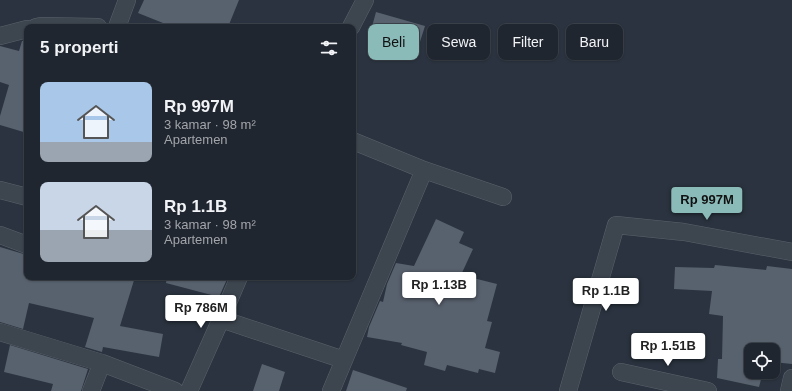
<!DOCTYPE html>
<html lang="id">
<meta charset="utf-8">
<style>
:root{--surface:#20262f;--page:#2d323b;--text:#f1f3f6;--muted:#a2a5aa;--line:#3d434b;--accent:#8bbbb9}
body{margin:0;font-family:Helvetica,sans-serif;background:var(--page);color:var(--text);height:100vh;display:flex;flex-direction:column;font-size:15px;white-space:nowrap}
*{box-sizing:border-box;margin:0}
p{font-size:13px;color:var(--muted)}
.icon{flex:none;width:22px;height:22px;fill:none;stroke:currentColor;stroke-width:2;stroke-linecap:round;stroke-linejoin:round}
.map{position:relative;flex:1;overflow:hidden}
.side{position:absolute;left:24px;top:24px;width:332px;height:256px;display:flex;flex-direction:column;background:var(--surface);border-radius:8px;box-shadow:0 1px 3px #0004,0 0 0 1px var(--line)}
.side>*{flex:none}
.top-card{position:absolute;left:368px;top:24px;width:364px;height:36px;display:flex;gap:8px}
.tools{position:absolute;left:744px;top:343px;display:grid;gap:8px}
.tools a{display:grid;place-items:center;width:36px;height:36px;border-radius:8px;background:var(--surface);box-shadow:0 1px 3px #0004,0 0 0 1px var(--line);font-size:20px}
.price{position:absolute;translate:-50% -34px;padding:0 9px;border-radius:4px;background:#fff;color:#222;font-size:13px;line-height:26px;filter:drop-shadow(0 1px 2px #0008)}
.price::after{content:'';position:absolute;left:50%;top:24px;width:12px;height:9px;margin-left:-6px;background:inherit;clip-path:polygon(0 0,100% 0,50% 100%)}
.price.selected{background:var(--accent);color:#111}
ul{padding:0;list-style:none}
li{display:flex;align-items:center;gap:12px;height:100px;padding:0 16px}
li span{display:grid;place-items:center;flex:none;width:112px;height:80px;border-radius:8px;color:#555}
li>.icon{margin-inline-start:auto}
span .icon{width:48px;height:48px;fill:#fffc;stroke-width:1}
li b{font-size:17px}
h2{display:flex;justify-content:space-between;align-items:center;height:48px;padding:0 16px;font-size:17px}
.chip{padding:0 14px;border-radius:8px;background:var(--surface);box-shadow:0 1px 3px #0004,0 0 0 1px var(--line);font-size:14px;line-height:36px}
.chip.selected{background:var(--accent);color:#111}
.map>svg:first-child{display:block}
.building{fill:#58616e}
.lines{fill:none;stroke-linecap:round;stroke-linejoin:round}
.minor-casing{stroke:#5b636c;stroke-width:18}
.minor{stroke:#3d454f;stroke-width:17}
</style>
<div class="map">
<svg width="792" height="391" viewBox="0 0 792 391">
<rect width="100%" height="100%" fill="#2a333f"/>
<path class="building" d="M 144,0 L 239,0 L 228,27 L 173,27 L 138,13 Z
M 376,12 L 425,26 L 418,48 L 370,34 Z
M 22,41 L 27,41 L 27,133 L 0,125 L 0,116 L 9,85 L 0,82 L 0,46 L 19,51 Z
M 436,219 L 464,232 L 459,243 L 473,249 L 461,275 L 497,284 L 487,321 L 492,322 L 485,348 L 500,352 L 495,373 L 479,369 L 478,373 L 447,365 L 445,371 L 424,365 L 427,352 L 401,345 L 402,343 L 367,337 L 369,327 L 380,301 L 383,302 L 387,284 L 396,263 L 414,266 Z
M 0,247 L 27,255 L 27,277 L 65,277 L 82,281 L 83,277 L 135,277 L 120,326 L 163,334 L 159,357 L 103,347 L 102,352 L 85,347 L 94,318 L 29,303 L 23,329 L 0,322 Z
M 715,265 L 766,270 L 767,266 L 792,269 L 792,364 L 773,362 L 773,350 L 751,350 L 751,372 L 763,372 L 759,387 L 717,378 L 718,359 L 722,359 L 723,316 L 709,314 L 712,291 L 674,289 L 675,267 L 714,268 Z
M 167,277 L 228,277 L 219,297 L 166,283 Z
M 10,345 L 88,369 L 81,391 L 51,391 L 53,384 L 4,372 Z
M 262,364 L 285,372 L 279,391 L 253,391 Z
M 353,370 L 407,388 L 406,391 L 346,391 Z"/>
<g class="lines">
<g class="minor-casing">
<path id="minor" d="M 36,27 L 41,26 L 98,27
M 117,27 L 127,0
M 351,27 L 365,0
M 0,36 L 27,29
M 353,141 L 424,170 L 503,197
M 0,190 L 27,197
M 0,235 L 27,245
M 221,319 L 344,360
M 0,332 L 102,363 L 175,391
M 621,372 L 708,391
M 91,391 L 102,363
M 189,391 L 221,319 L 239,277
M 331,391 L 424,170
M 568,391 L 616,225 L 684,232 L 792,252
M 789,391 L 792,378"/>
</g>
<use href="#minor" class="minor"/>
</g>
</svg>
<div class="tools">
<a><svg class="icon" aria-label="locate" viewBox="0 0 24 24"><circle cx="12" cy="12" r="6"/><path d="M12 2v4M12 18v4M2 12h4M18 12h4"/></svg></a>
</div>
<b class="price selected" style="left:707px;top:221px">Rp 997M</b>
<b class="price" style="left:439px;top:306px">Rp 1.13B</b>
<b class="price" style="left:606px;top:312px">Rp 1.1B</b>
<b class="price" style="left:201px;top:329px">Rp 786M</b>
<b class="price" style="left:668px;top:367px">Rp 1.51B</b>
<div class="top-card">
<a class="chip selected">Beli</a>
<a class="chip">Sewa</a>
<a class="chip">Filter</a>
<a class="chip">Baru</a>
</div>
<section class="side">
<h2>5 properti<svg class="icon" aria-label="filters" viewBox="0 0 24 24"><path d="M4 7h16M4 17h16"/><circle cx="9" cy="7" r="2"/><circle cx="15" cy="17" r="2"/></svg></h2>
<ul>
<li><span style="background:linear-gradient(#a9c7e8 75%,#9aa5b1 0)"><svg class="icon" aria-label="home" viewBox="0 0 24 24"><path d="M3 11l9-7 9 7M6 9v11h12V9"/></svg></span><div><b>Rp 997M</b><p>3 kamar · 98 m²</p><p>Apartemen</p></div></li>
<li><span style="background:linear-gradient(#c9d6e8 60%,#9aa5b1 0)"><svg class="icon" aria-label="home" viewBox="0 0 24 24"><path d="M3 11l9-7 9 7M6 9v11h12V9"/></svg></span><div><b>Rp 1.1B</b><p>3 kamar · 98 m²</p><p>Apartemen</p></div></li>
</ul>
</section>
</div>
